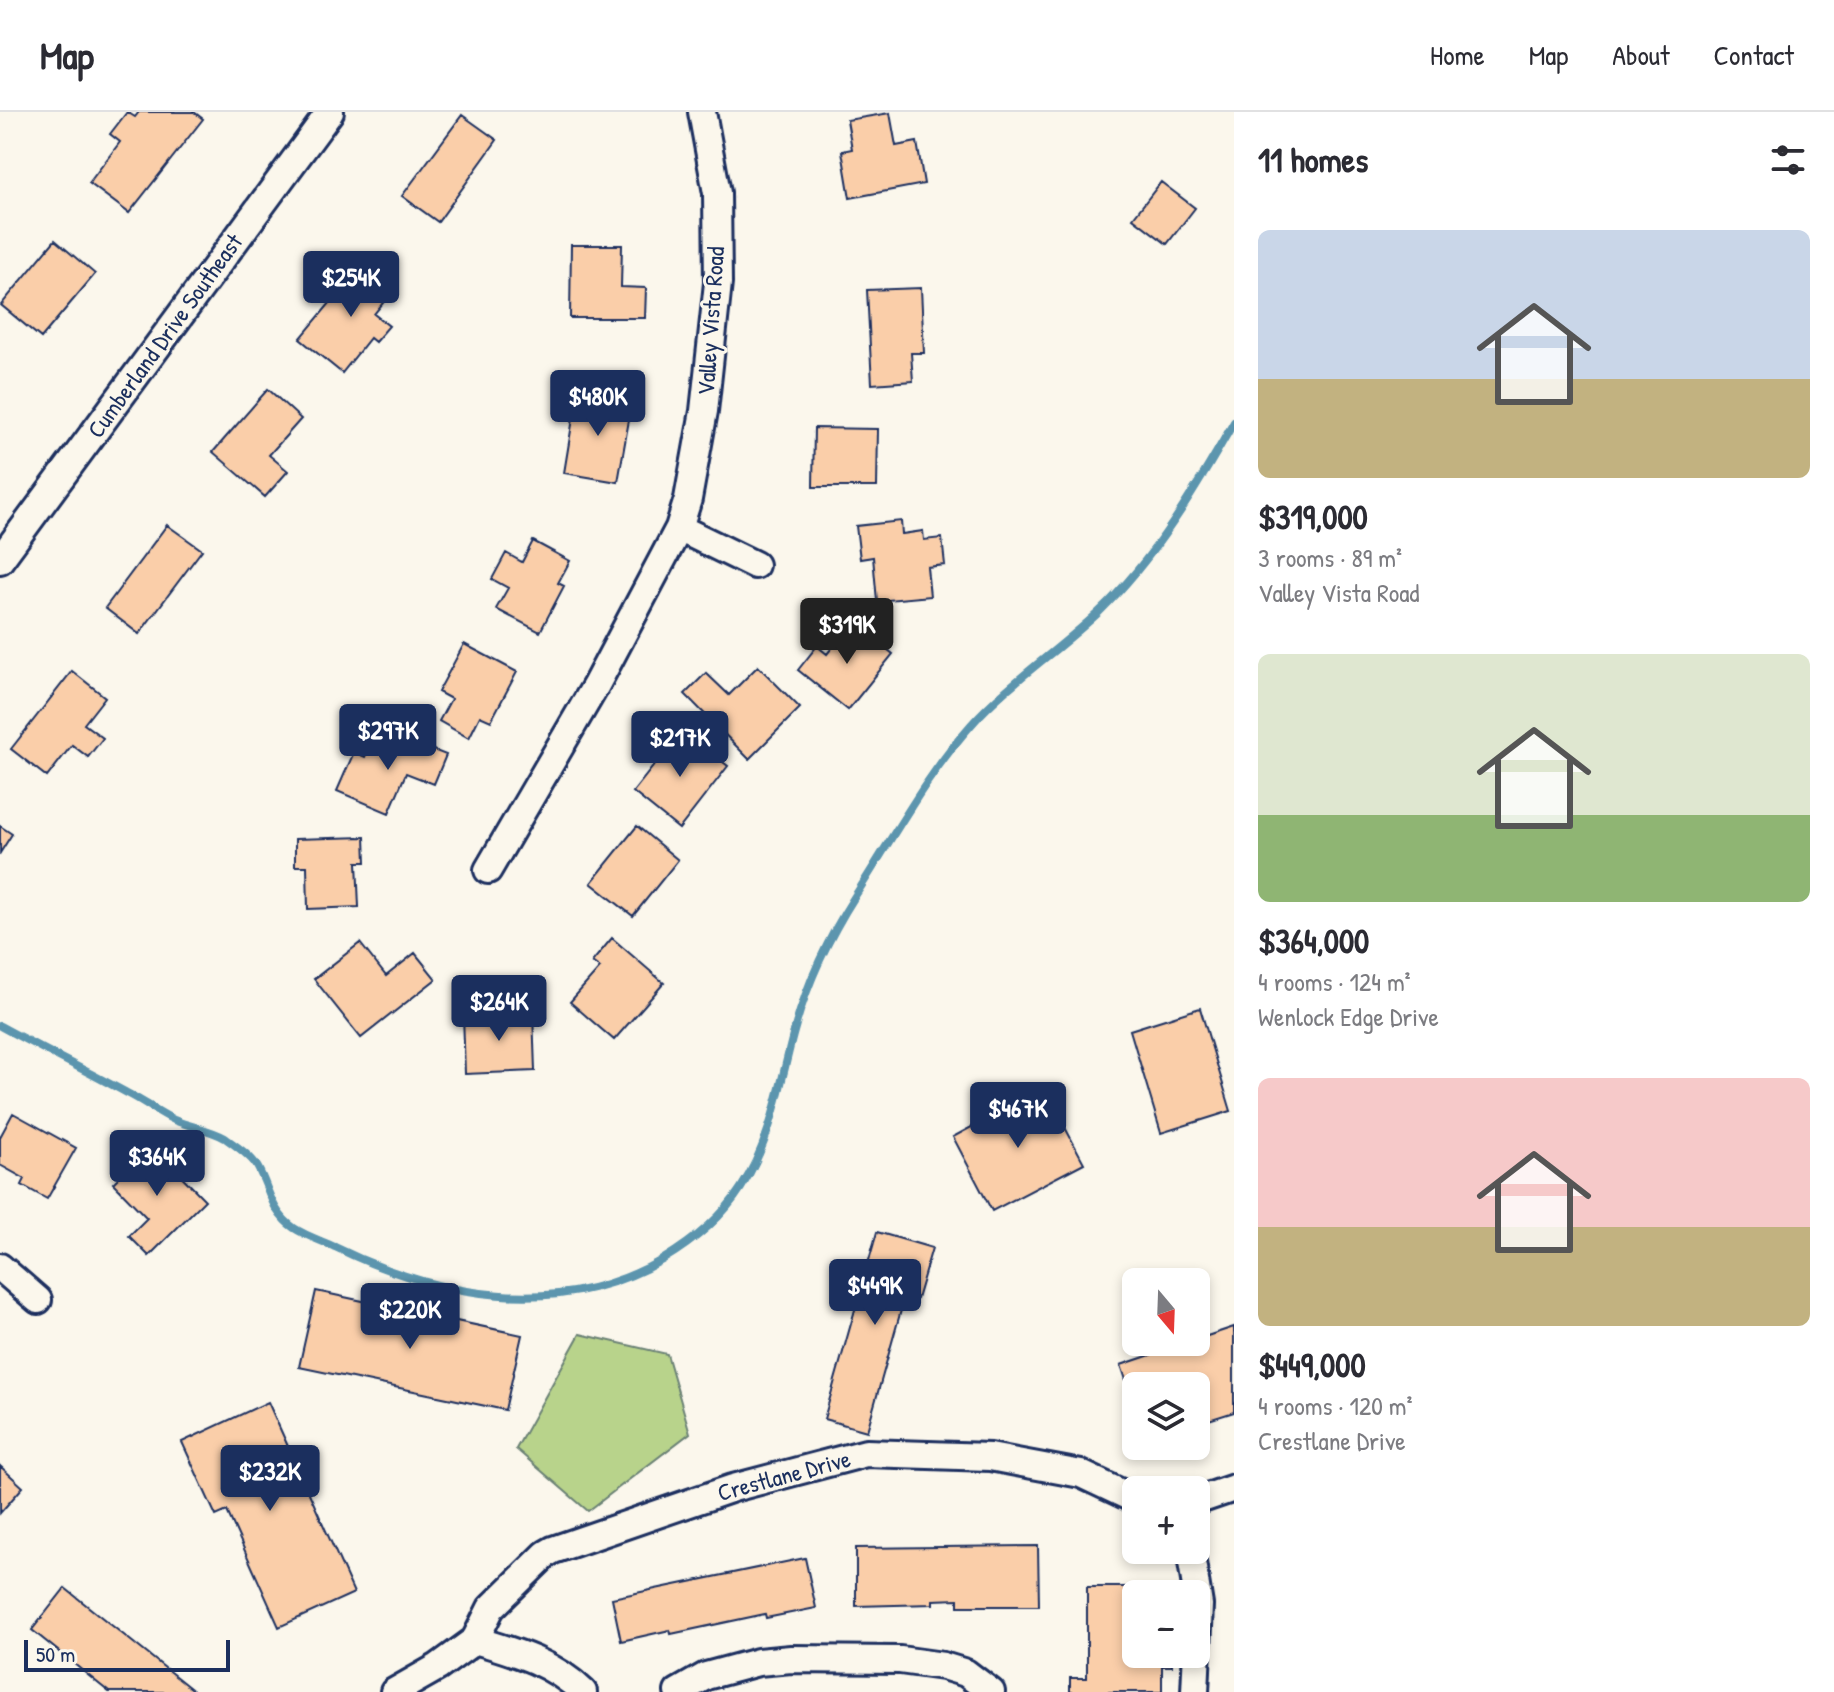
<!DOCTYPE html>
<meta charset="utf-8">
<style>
:root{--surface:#fff;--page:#f2f2f3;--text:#2b2b33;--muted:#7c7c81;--line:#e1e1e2;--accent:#1b2f5e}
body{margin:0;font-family:"Patrick Hand",sans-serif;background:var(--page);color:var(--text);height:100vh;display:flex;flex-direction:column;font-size:30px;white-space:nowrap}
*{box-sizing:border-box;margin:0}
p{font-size:26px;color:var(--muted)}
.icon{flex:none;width:44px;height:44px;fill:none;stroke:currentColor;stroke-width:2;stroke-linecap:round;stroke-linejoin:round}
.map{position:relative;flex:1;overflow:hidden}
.side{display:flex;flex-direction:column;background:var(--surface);width:600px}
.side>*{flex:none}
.needle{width:52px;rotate:161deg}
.buttons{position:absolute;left:1122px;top:1156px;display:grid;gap:16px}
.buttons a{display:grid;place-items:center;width:88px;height:88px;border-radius:12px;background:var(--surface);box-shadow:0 4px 12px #0003;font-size:40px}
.scale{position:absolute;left:24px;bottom:20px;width:206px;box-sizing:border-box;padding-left:8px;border:4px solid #1b2f5e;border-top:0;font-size:22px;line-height:28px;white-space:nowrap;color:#1b2f5e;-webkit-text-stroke:6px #fbf7ec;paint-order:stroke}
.price{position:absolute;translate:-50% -68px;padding:0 18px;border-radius:8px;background:var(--accent);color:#fff;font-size:26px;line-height:52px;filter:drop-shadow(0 2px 4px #0008)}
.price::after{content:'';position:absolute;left:50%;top:48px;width:24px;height:18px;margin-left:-12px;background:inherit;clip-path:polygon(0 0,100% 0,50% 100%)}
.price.active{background:#222;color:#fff}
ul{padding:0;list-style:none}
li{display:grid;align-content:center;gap:16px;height:424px;padding:0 24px}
li span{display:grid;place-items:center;height:248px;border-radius:12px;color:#555}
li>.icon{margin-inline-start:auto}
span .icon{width:144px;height:144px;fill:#fffc;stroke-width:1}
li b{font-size:34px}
h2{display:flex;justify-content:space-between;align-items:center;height:96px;padding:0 24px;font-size:34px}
header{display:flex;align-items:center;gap:48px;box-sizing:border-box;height:112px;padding:0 40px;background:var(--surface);border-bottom:2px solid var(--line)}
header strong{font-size:38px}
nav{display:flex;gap:44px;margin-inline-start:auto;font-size:28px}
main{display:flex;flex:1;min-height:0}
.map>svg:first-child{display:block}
.green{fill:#b8d38b;stroke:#6a8174;stroke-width:2}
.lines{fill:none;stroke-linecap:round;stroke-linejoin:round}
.stream{stroke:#5c95ae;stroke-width:8}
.building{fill:#facea9;stroke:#1b2f5e;stroke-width:2}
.minor-casing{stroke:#1b2f5e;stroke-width:32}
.minor{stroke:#fbf7ec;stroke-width:26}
.labels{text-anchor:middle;stroke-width:6;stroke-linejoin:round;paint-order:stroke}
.street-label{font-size:24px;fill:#1b2f5e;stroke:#fbf7ec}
</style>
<header>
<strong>Map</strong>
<nav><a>Home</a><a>Map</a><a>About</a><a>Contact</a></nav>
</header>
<main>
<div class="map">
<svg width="1234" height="1580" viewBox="0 0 1234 1580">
<rect width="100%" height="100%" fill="#fbf7ec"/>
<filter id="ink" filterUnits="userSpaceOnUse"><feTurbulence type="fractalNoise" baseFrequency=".0125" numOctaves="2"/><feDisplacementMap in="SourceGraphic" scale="16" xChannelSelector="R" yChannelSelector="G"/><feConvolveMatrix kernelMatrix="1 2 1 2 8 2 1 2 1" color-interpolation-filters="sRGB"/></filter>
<g filter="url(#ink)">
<path class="green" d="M 580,1222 L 667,1242 L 690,1321 L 588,1399 L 516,1337 Z"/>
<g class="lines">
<path class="stream" d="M 0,914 C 42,937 85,958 127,981 C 143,989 158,1000 174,1008 C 190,1015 210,1017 225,1026 C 235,1033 253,1045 258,1056 C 270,1078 271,1100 294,1116 C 306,1124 322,1129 335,1135 C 436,1185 559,1208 662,1148 C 692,1130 722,1106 741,1076 C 771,1030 779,976 793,923 C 806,873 827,828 855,784 C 892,727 926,664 971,613 C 1007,572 1059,538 1099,500 C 1155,446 1196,377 1234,310"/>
</g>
<path class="building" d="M 127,0 L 135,5 L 139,0 L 194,0 L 203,7 L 129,101 L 89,71 L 120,30 L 110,22 Z
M 890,1 L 896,34 L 917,30 L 924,72 L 850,86 L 842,39 L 852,37 L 847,8 Z
M 462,3 L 497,28 L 438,110 L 402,84 Z
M 1161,70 L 1195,96 L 1167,132 L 1133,106 Z
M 55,128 L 95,162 L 41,226 L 1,193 Z
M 571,133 L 622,133 L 621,175 L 646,176 L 645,206 L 570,206 Z
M 365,149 L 396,175 L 374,202 L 389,214 L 375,230 L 370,226 L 342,261 L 300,227 Z
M 921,176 L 924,241 L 911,241 L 913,269 L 872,272 L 867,178 Z
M 268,277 L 301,307 L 269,343 L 288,359 L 265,385 L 213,340 Z
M 577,282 L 632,291 L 618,370 L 564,361 Z
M 814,316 L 878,317 L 877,375 L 813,375 Z
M 901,409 L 902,422 L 923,419 L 924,428 L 942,426 L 945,453 L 927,455 L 930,484 L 877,489 L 873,445 L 860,447 L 856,414 Z
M 167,413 L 202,438 L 139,522 L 105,496 Z
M 533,429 L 570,449 L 558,471 L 564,474 L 540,520 L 496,497 L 508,476 L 492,467 L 506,441 L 522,450 Z
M 853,510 L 893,542 L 848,598 L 798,558 L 817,534 L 827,542 Z
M 464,532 L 517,560 L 491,609 L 480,604 L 469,626 L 439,609 L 451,587 L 438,580 Z
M 758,554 L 800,596 L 749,647 L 685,582 L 706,561 L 729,583 Z
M 72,559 L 105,585 L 84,612 L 103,626 L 88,645 L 72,633 L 47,665 L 11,637 Z
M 682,618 L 728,654 L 679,717 L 633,680 Z
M 374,625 L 409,640 L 413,630 L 446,643 L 434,672 L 406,661 L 389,701 L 337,679 L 354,640 L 365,645 Z
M 0,714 L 12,722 L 0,741 Z
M 637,714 L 678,748 L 633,804 L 591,771 Z
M 365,725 L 366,750 L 357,750 L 359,795 L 308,797 L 307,754 L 295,754 L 295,727 Z
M 612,826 L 664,871 L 614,928 L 570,890 L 600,856 L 592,850 Z
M 360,831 L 386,864 L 415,841 L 436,867 L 361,926 L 314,867 Z
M 1200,896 L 1231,999 L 1161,1021 L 1130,918 Z
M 533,900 L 535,959 L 465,962 L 463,902 Z
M 1044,976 L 1084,1051 L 992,1099 L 953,1025 Z
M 13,1001 L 76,1036 L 47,1087 L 22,1073 L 25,1067 L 0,1053 L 0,1025 Z
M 151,1033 L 205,1088 L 149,1144 L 129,1124 L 147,1106 L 113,1071 Z
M 877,1120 L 932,1136 L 917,1187 L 905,1184 L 867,1319 L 824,1307 Z
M 316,1179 L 522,1223 L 505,1298 L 299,1255 Z
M 1234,1215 L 1234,1300 L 1196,1312 L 1196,1274 L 1136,1274 L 1136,1298 L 1121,1253 Z
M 268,1290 L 354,1481 L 279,1515 L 227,1399 L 216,1404 L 182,1330 Z
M 0,1354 L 23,1375 L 0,1401 Z
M 1038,1434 L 1039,1494 L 958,1494 L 958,1487 L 933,1488 L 933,1492 L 856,1494 L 856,1436 Z
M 805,1446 L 816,1496 L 766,1506 L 765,1502 L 671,1522 L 670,1518 L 621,1529 L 612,1486 Z
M 1087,1475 L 1172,1475 L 1172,1482 L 1136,1482 L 1136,1542 L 1172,1542 L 1172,1554 L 1162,1554 L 1162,1580 L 1070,1580 L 1070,1566 L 1087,1566 Z
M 65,1476 L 195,1580 L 109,1580 L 32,1518 Z"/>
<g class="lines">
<g class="minor-casing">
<path id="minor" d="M 679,416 L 755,453
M 0,448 L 330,0
M 488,758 L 596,573 L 679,416 L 688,387 L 704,299 L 718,171 L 717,81 L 702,0
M 0,1155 L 38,1188
M 1196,1389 L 1234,1376
M 1190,1438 L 1199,1493 L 1195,1580
M 475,1528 C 515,1540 552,1550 583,1580
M 394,1580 L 438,1555 L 475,1528 L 491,1496 L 546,1442 L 553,1438 L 733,1376 L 866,1341 L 990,1345 L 1081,1362 L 1136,1388
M 678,1580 L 706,1564 L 758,1550 L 791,1547 L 900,1548 L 943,1554 L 966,1561 L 991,1580"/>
</g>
<use href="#minor" class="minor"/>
</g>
</g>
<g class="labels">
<g class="street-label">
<text transform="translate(711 209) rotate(-86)" y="8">Valley Vista Road</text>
<text transform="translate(165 224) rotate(-54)" y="8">Cumberland Drive Southeast</text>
<text transform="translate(784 1364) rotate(-15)" y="8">Crestlane Drive</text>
</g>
</g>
</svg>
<div class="buttons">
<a><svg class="needle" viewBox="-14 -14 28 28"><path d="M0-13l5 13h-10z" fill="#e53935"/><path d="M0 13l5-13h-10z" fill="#7c7c81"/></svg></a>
<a><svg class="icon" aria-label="layers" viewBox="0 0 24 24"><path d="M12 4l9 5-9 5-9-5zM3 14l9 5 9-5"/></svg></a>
<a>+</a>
<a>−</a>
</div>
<div class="scale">50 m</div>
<b class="price" style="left:351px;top:207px">$254K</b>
<b class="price" style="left:598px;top:326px">$480K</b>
<b class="price active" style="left:847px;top:554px">$319K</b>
<b class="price" style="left:388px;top:660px">$297K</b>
<b class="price" style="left:680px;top:667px">$217K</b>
<b class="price" style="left:499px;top:931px">$264K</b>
<b class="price" style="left:1018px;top:1038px">$467K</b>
<b class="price" style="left:157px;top:1086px">$364K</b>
<b class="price" style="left:875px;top:1215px">$449K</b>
<b class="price" style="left:410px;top:1239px">$220K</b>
<b class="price" style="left:270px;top:1401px">$232K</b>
</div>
<section class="side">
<h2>11 homes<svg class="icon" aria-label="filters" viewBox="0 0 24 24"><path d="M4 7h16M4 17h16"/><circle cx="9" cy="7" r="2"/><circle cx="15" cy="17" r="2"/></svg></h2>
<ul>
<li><span style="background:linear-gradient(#c9d6e8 60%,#c2b280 0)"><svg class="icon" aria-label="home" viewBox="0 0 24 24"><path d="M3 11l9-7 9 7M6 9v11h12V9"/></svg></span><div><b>$319,000</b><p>3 rooms · 89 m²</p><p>Valley Vista Road</p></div></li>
<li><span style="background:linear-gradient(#dfe7d0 65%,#8fb573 0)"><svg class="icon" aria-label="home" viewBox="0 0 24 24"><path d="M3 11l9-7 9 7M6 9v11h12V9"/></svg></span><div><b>$364,000</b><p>4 rooms · 124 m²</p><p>Wenlock Edge Drive</p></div></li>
<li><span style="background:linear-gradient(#f6c9c9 60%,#c2b280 0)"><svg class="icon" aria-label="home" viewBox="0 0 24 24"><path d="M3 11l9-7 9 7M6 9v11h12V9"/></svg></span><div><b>$449,000</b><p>4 rooms · 120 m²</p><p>Crestlane Drive</p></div></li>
</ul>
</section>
</main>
